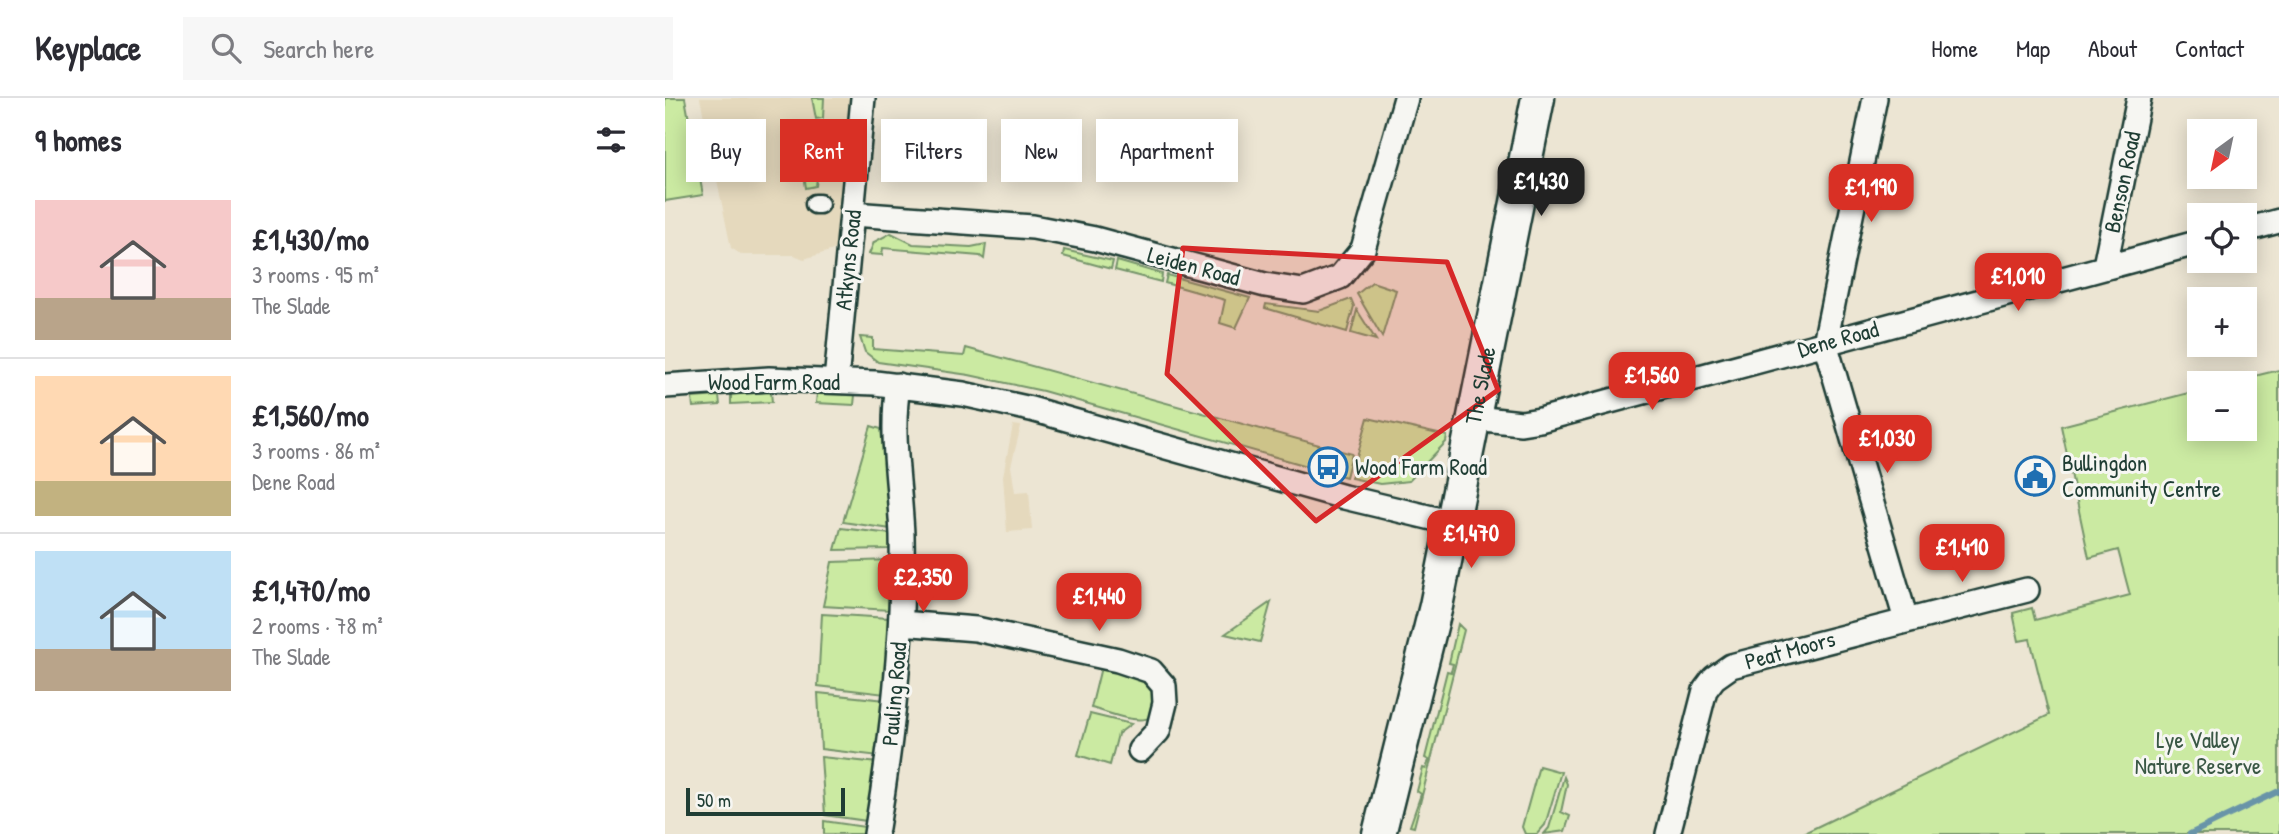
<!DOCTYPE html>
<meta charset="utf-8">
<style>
:root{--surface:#fff;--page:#f7f7f7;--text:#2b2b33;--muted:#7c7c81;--line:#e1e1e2;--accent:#d93025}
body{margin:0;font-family:"Patrick Hand",sans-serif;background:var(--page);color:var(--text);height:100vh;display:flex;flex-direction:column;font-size:26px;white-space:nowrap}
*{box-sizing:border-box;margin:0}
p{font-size:23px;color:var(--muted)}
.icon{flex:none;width:38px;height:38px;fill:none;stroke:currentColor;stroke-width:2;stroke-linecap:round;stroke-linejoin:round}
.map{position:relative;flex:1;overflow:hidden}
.panel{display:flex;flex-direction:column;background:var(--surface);width:665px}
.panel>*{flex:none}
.top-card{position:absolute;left:21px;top:21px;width:665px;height:63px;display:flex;gap:14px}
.needle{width:46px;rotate:213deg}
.tools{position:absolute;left:1522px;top:21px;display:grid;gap:14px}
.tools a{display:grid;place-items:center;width:70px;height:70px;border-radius:0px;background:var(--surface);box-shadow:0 4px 18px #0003;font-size:35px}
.scale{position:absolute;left:21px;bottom:18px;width:159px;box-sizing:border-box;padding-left:7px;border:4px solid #1f3d34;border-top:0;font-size:19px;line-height:24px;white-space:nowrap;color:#1f3d34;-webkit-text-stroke:5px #f6f6f2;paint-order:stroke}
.price{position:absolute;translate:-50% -60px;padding:0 16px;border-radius:14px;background:var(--accent);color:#fff;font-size:23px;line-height:46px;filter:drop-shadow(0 2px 4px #0008)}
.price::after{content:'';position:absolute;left:50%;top:42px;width:21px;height:16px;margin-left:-10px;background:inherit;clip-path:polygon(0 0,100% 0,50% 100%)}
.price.selected{background:#222;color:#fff}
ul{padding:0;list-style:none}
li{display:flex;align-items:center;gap:21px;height:175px;padding:0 35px}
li+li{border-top:2px solid var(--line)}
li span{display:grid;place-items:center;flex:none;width:196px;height:140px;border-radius:0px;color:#555}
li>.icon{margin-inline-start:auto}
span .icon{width:84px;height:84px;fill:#fffc;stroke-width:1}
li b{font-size:30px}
h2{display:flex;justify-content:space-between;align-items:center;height:84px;padding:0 35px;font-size:30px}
.pill{padding:0 24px;border-radius:0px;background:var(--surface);box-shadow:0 4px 18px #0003;font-size:24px;line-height:63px}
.pill.selected{background:var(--accent);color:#fff}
header{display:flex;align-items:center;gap:42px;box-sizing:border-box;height:98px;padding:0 35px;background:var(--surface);border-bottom:2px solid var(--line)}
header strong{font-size:33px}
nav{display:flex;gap:38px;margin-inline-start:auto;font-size:24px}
.search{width:490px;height:63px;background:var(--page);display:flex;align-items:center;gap:18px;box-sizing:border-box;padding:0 24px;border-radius:0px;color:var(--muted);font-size:26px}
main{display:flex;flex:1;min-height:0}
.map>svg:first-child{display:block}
.built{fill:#e5d9bd}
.green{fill:#cbeaa2;stroke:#75946b;stroke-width:2}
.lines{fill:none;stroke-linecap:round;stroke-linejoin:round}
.stream{stroke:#6894a8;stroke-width:6}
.pedestrian-casing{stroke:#1f3d34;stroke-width:23}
.minor-casing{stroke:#1f3d34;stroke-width:28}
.secondary-casing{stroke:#1f3d34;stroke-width:37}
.pedestrian{stroke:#f6f6f2;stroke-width:18}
.minor{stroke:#f6f6f2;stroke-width:23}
.secondary{stroke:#f6f6f2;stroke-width:32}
.marked{fill:#d62828;fill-opacity:0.2;stroke:#d62828;stroke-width:5;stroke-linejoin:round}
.labels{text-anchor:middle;stroke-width:6;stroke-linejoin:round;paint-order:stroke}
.street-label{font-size:23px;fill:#1f3d34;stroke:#f6f6f2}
.poi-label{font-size:23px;fill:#1f3d34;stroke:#f6f6f2;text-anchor:start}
.park-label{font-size:23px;fill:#395744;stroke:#f6f6f2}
</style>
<header>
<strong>Keyplace</strong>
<div class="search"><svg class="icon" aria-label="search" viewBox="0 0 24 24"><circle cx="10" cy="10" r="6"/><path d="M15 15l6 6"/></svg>Search here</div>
<nav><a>Home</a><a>Map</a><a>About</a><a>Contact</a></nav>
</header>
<main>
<section class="panel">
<h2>9 homes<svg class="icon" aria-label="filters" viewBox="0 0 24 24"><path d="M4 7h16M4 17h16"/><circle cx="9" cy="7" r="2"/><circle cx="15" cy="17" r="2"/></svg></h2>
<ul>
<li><span style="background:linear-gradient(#f6c9c9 70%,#b9a48a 0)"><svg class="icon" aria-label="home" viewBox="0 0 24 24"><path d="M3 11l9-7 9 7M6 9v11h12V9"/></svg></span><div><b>£1,430/mo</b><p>3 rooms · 95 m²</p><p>The Slade</p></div></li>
<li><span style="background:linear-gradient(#ffd9b3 75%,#c2b280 0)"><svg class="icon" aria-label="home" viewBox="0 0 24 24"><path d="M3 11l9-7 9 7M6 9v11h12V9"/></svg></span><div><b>£1,560/mo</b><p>3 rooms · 86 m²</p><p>Dene Road</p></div></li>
<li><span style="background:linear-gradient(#bfe0f5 70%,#b9a48a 0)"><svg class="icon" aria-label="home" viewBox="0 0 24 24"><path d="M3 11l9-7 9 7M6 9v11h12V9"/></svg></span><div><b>£1,470/mo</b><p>2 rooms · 78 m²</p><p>The Slade</p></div></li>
</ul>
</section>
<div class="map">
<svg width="1614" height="736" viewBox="0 0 1614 736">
<rect width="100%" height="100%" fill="#ece5d3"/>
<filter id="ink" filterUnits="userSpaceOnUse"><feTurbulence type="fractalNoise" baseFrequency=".0143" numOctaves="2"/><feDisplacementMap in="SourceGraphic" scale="14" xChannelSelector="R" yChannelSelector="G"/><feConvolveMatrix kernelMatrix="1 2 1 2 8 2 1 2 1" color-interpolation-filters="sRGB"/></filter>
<g filter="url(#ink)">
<path class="built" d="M 35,0 L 188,0 L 173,146 L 168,152 L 139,161 L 129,157 L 77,157 L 66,150 Z
M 348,327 L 356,328 L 346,368 L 350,394 L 364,393 L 367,432 L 342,434 L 338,378 Z"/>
<path class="green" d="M 0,0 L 20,0 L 38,97 L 0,103 Z
M 147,0 L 159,0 L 158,20 L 151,21 Z
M 155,54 L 151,88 L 141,90 L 136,58 Z
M 226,135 L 248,146 L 306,149 L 321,146 L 319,161 L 315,158 L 218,150 L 217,157 L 204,156 L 209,144 Z
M 399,152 L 448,163 L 446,171 L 398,158 Z
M 452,163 L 497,176 L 496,184 L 450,172 Z
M 502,177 L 585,200 L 571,230 L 555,225 L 560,202 L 500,185 Z
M 707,184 L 731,192 L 717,239 L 692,196 Z
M 686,201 L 689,208 L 682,234 L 600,210 L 601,206 L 654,213 Z
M 692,212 L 711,242 L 686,235 Z
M 195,239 L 208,240 L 208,251 L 299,258 L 301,250 L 687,356 L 681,379 L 378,293 L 304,277 L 213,264 L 200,254 Z
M 1614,272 L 1614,736 L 1137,736 L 1384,617 L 1365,541 L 1354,543 L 1348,515 L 1367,510 L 1370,522 L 1465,497 L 1453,452 L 1424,460 L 1396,328 L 1535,292 L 1535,331 L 1580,331 L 1580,285 L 1561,285 Z
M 106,294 L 107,304 L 66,306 L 66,296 Z
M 152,295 L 190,297 L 189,307 L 151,305 Z
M 54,298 L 55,307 L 28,309 L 27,300 Z
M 703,320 L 782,338 L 781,344 L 744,383 L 715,386 L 686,380 Z
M 206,328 L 216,331 L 226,431 L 178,424 Z
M 176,430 L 226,436 L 226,451 L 170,452 Z
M 226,462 L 225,512 L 158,508 L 167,464 Z
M 606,504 L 595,544 L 560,536 Z
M 157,516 L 224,520 L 220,596 L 153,588 Z
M 793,526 L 799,532 L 749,729 L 745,728 L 756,696 L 752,693 L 758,670 L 761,671 L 764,662 L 760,660 L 782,573 L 786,574 L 788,566 L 784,565 Z
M 437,565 L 489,585 L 488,618 C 473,628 443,614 426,610 Z
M 153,595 L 220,602 L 214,658 L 156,651 Z
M 425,616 L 466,626 L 453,636 L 445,667 L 413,657 Z
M 156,659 L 213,665 L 202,723 L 160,717 Z
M 874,668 L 896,674 L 880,727 L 872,736 L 860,736 L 857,729 Z
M 899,679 L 902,686 L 896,714 L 905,718 L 900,733 L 879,736 L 884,730 Z
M 159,723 L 200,729 L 199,736 L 159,736 Z"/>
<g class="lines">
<path class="stream" d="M 1525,736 L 1614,693"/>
<g class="pedestrian-casing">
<path id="pedestrian" d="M 157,36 L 159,36
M 150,106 L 154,106"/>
</g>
<g class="minor-casing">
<path id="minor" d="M 1210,0 L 1160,245 L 1241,522
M 188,116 L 368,129 L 430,141 L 600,187 L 638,193 L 675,179 L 698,151 L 741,0
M 1580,132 L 1614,123
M 1440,168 L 1474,0
M 171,283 L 198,0
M 0,288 L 104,281 L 210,285 L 298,296 L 366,311 L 679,399 L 788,425
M 810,320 L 856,325 L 875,322 L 1535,144
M 236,525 L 311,531 L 453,562 L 486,573 L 499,588 L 500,605 L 493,633 L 475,652
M 211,736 C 228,636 239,538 237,437 C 235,386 225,338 233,287
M 1003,736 L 1040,592 L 1049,580 L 1066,568 L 1362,492"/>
</g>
<g class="secondary-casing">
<g id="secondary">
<path id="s1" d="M 714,736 L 771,508 L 873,0"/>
</g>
</g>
<use href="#pedestrian" class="pedestrian"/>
<use href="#minor" class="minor"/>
<use href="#secondary" class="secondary"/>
</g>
</g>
<path class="marked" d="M 518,150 L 782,164 L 833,292 L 651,423 L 502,276 Z"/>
<defs>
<g id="bus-ring" transform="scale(2.0125)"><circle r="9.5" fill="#f6f6f2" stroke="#1f6fb2" stroke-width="1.5"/><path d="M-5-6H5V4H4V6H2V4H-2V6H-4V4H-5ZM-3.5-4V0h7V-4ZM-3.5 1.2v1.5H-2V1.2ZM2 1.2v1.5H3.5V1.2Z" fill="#1f6fb2"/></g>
<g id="civic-ring" transform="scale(2.0125)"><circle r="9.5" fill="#f6f6f2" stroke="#1f6fb2" stroke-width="1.5"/><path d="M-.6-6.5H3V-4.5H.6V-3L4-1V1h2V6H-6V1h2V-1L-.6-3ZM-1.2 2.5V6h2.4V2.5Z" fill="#1f6fb2"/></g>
</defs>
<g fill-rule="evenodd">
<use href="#bus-ring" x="663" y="369"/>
<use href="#civic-ring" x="1370" y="378"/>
</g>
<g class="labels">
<g class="street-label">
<text transform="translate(1457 84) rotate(-78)" y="8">Benson Road</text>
<text transform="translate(183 162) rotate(-84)" y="8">Atkyns Road</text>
<text transform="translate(529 168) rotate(15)" y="8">Leiden Road</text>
<text transform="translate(1173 241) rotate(-15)" y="8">Dene Road</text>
<text x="109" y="292">Wood Farm Road</text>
<text dy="8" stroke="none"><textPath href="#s1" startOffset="460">The Slade</textPath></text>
<text transform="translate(1125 552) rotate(-15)" y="8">Peat Moors</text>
<text transform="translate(229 596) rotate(-85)" y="8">Pauling Road</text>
</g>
<g class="poi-label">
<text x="1397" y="373">Bullingdon<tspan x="1397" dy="26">Community Centre</tspan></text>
<text x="690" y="377">Wood Farm Road</text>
</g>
<g class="park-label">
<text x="1533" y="650">Lye Valley<tspan x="1533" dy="26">Nature Reserve</tspan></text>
</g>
</g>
</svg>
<div class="tools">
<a><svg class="needle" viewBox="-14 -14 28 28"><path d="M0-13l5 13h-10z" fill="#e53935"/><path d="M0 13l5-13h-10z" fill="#7c7c81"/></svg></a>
<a><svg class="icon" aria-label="locate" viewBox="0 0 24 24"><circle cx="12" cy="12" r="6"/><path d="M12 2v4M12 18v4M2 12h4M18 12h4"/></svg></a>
<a>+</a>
<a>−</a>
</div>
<div class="scale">50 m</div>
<b class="price selected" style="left:876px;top:120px">£1,430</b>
<b class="price" style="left:1206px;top:126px">£1,190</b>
<b class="price" style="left:1353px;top:215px">£1,010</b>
<b class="price" style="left:987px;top:314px">£1,560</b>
<b class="price" style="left:1222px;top:377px">£1,030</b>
<b class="price" style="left:806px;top:472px">£1,470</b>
<b class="price" style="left:1297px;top:486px">£1,410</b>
<b class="price" style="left:258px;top:516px">£2,350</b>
<b class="price" style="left:434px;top:535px">£1,440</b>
<div class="top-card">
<a class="pill">Buy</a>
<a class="pill selected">Rent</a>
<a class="pill">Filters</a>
<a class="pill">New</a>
<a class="pill">Apartment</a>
</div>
</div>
</main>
